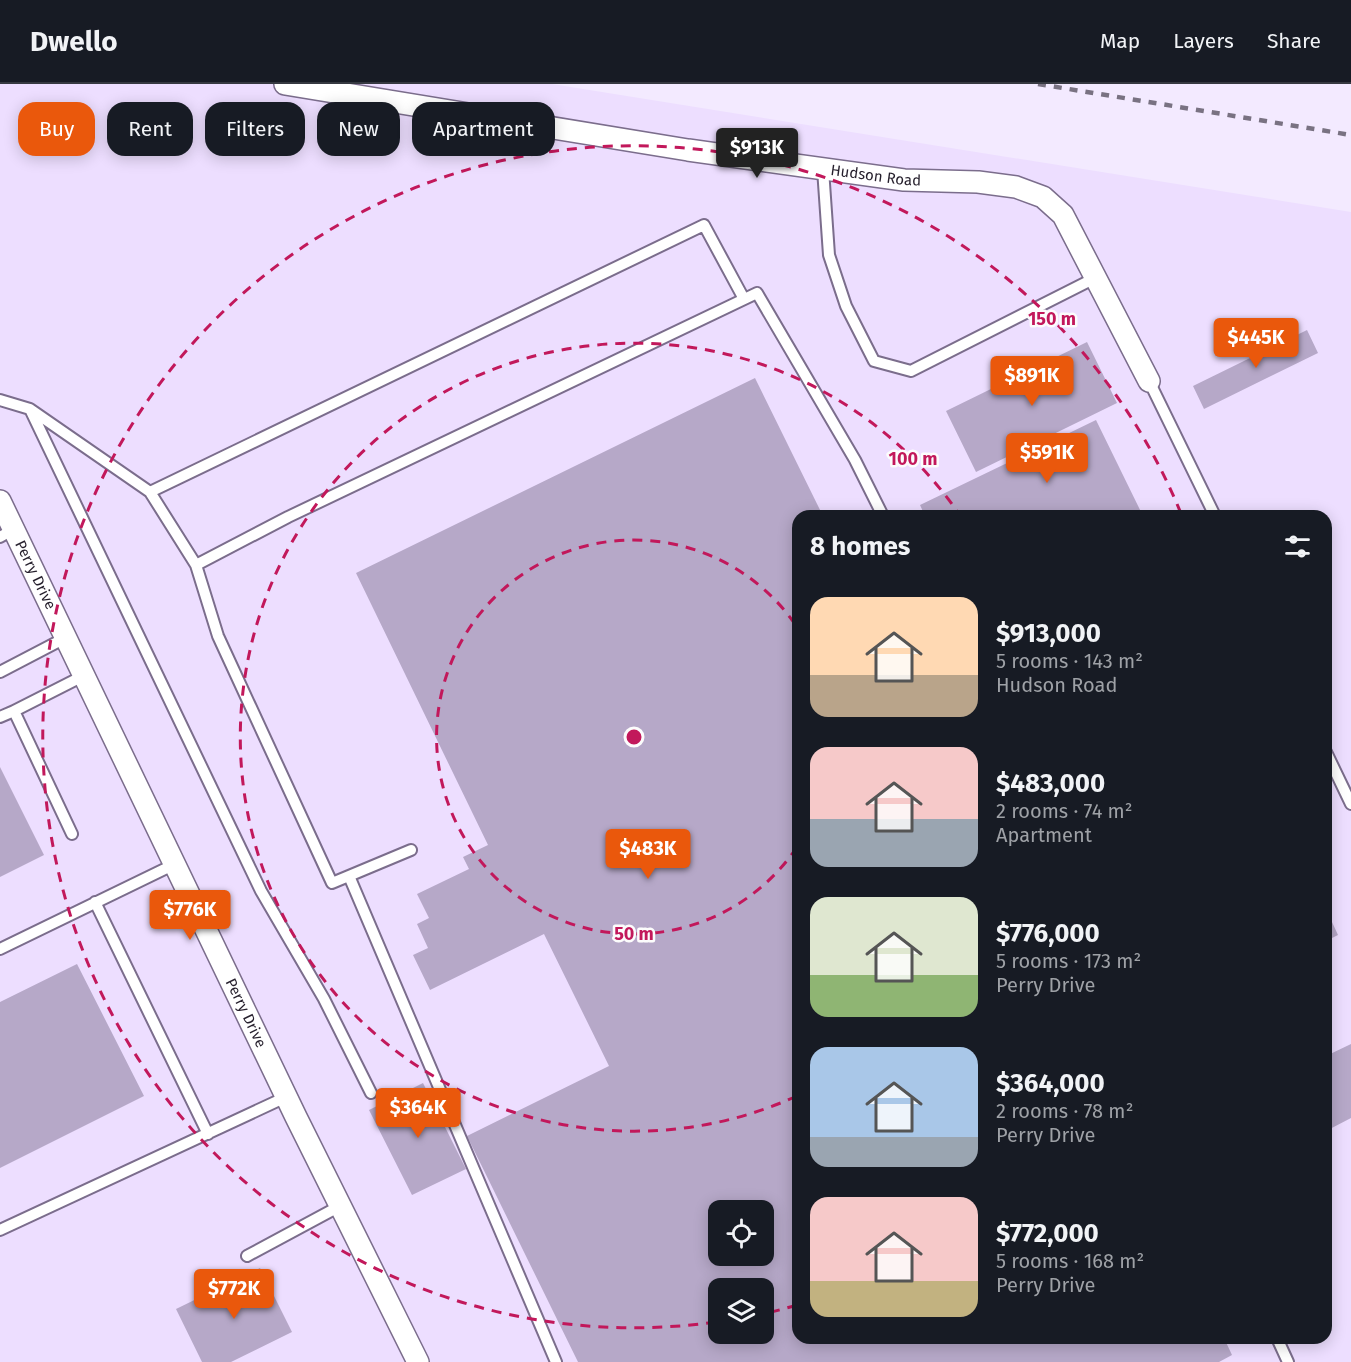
<!DOCTYPE html>
<meta charset="utf-8">
<style>
:root{--surface:#171b24;--page:#242831;--text:#f1f3f6;--muted:#9ea1a6;--line:#363941;--accent:#ea580c}
body{margin:0;font-family:"Fira Sans",sans-serif;background:var(--page);color:var(--text);height:100vh;display:flex;flex-direction:column;font-size:22px;white-space:nowrap}
*{box-sizing:border-box;margin:0}
p{font-size:20px;color:var(--muted)}
.icon{flex:none;width:33px;height:33px;fill:none;stroke:currentColor;stroke-width:2;stroke-linecap:round;stroke-linejoin:round}
.map{position:relative;flex:1;overflow:hidden}
.sheet{position:absolute;left:792px;top:426px;width:540px;height:834px;display:flex;flex-direction:column;background:var(--surface);border-radius:18px;box-shadow:0 3px 15px #0003}
.sheet>*{flex:none}
.banner{position:absolute;left:18px;top:18px;width:570px;height:54px;display:flex;gap:12px}
.fabs{position:absolute;left:708px;top:1116px;display:grid;gap:12px}
.fabs a{display:grid;place-items:center;width:66px;height:66px;border-radius:12px;background:var(--surface);box-shadow:0 3px 15px #0003;font-size:30px}
.price{position:absolute;translate:-50% -51px;padding:0 14px;border-radius:6px;background:var(--accent);color:#fff;font-size:20px;line-height:39px;filter:drop-shadow(0 2px 3px #0008)}
.price::after{content:'';position:absolute;left:50%;top:36px;width:18px;height:14px;margin-left:-9px;background:inherit;clip-path:polygon(0 0,100% 0,50% 100%)}
.price.selected{background:#222;color:#fff}
ul{padding:0;list-style:none}
li{display:flex;align-items:center;gap:18px;height:150px;padding:0 18px}
li span{display:grid;place-items:center;flex:none;width:168px;height:120px;border-radius:18px;color:#555}
li>.icon{margin-inline-start:auto}
span .icon{width:72px;height:72px;fill:#fffc;stroke-width:1}
li b{font-size:26px}
h2{display:flex;justify-content:space-between;align-items:center;height:72px;padding:0 18px;font-size:26px}
.tag{padding:0 21px;border-radius:18px;background:var(--surface);box-shadow:0 3px 15px #0003;font-size:21px;line-height:54px}
.tag.selected{background:var(--accent);color:#fff}
header{display:flex;align-items:center;gap:36px;box-sizing:border-box;height:84px;padding:0 30px;background:var(--surface);border-bottom:2px solid var(--line)}
header strong{font-size:28px}
nav{display:flex;gap:33px;margin-inline-start:auto;font-size:21px}
.map>svg:first-child{display:block}
.built{fill:#eddeff;fill-rule:evenodd}
.building{fill:#b6a8c8;fill-rule:evenodd}
.lines{fill:none;stroke-linecap:round;stroke-linejoin:round}
.lane-casing{stroke:#7b6d8c;stroke-width:14}
.street-casing{stroke:#7b6d8c;stroke-width:24}
.lane{stroke:#fff;stroke-width:10}
.street{stroke:#fff;stroke-width:21}
.rail{stroke:#797282;stroke-width:4.5;stroke-dasharray:8 8;stroke-linecap:butt}
.ring{fill:none;stroke:#c2185b;stroke-width:3;stroke-dasharray:10 8}
.labels{text-anchor:middle;stroke-width:5;stroke-linejoin:round;paint-order:stroke}
.street-label{font-size:15px;fill:#251f2c;stroke:#fcfcfc}
.centre{fill:#c2185b;stroke:#fcfcfc;stroke-width:3}
.ring-label{font-size:18px;text-anchor:middle;font-weight:bold;fill:#c2185b;stroke:#fcfcfc;stroke-width:5;stroke-linejoin:round;paint-order:stroke}
</style>
<header>
<strong>Dwello</strong>
<nav><a>Map</a><a>Layers</a><a>Share</a></nav>
</header>
<div class="map">
<svg width="1351" height="1278" viewBox="0 0 1351 1278">
<rect width="100%" height="100%" fill="#f3eaff"/>
<path class="built" d="M 0,0 L 552,0 L 1351,128 L 1351,1278 L 0,1278 ZM 798,432 L 1326,432 L 1326,1254 L 798,1254 ZM 718,1126 L 764,1126 L 764,1172 L 718,1172 ZM 718,1204 L 764,1204 L 764,1250 L 718,1250 Z"/>
<path class="building" d="M 1307,246 L 1318,269 L 1204,325 L 1193,302 Z
M 1087,258 L 1117,319 L 976,388 L 946,327 Z
M 755,294 L 823,432 L 798,432 L 798,1254 L 1224,1254 L 1232,1271 L 1219,1278 L 578,1278 L 467,1052 L 609,982 L 544,850 L 430,906 L 413,871 L 428,864 L 417,840 L 429,834 L 417,810 L 469,785 L 463,773 L 488,761 L 356,489 ZM 718,1126 L 764,1126 L 764,1172 L 718,1172 ZM 718,1204 L 764,1204 L 764,1250 L 718,1250 Z
M 1096,336 L 1143,432 L 925,432 L 920,421 Z
M 0,683 L 44,771 L 0,793 Z
M 1326,825 L 1338,851 L 1326,857 Z
M 77,880 L 144,1012 L 0,1084 L 0,918 Z
M 1351,960 L 1351,1034 L 1326,1047 L 1326,972 Z
M 423,999 L 466,1085 L 412,1111 L 369,1026 Z
M 260,1184 L 292,1248 L 231,1278 L 202,1278 L 176,1225 Z"/>
<g class="lines">
<g class="lane-casing">
<path id="lane" d="M 823,85 L 829,171 L 846,222 L 874,277 L 911,287 L 1097,193
M 1149,297 L 1215,432
M 0,316 L 30,325 L 150,408 L 196,481 L 288,433 L 757,209 L 855,376 L 883,432
M 30,325 L 261,807 L 324,915 L 371,1009
M 150,408 L 704,141 L 744,215
M 0,453 L 14,445
M 196,481 L 218,552 L 332,799 L 411,766
M 0,588 L 67,553
M 0,633 L 14,627
M 1326,668 L 1351,720
M 72,750 L 14,627 L 85,591
M 349,792 L 556,1278
M 95,818 L 208,1050
M 0,865 L 175,780
M 0,1146 L 286,1013
M 247,1172 L 340,1122
M 1277,1254 L 1288,1278"/>
</g>
<g class="street-casing">
<g id="street">
<path id="s1" d="M 285,0 L 688,66 L 904,96 L 978,98 L 1016,103 L 1043,113 L 1063,131 L 1149,297"/>
<path id="s2" d="M 0,417 L 296,1033 L 418,1278"/>
</g>
</g>
<use href="#lane" class="lane"/>
<use href="#street" class="street"/>
<path class="rail" d="M 1038,0 L 1351,51"/>
</g>
<g class="ring">
<path d="M797 763A197 197 0 1 1 797 543"/>
<path d="M797 1012A394 394 0 1 1 959 430"/>
<path d="M797 1221A591 591 0 0 1 767 1229M716 1238A591 591 0 1 1 1182 432"/>
</g>
<g class="labels">
<g class="street-label">
<text dy="5" stroke="none"><textPath href="#s1" startOffset="598">Hudson Road</textPath></text>
<text dy="5" stroke="none"><textPath href="#s2" startOffset="82">Perry Drive</textPath></text>
<text dy="5" stroke="none"><textPath href="#s2" startOffset="568">Perry Drive</textPath></text>
</g>
</g>
<circle cx="634" cy="653" r="9" class="centre"/>
<g class="ring-label">
<text x="1052" y="241">150 m</text>
<text x="913" y="381">100 m</text>
<text x="634" y="856">50 m</text>
</g>
</svg>
<div class="fabs">
<a><svg class="icon" aria-label="locate" viewBox="0 0 24 24"><circle cx="12" cy="12" r="6"/><path d="M12 2v4M12 18v4M2 12h4M18 12h4"/></svg></a>
<a><svg class="icon" aria-label="layers" viewBox="0 0 24 24"><path d="M12 4l9 5-9 5-9-5zM3 14l9 5 9-5"/></svg></a>
</div>
<b class="price selected" style="left:757px;top:95px">$913K</b>
<b class="price" style="left:1256px;top:285px">$445K</b>
<b class="price" style="left:1032px;top:323px">$891K</b>
<b class="price" style="left:1047px;top:400px">$591K</b>
<b class="price" style="left:648px;top:796px">$483K</b>
<b class="price" style="left:190px;top:857px">$776K</b>
<b class="price" style="left:418px;top:1055px">$364K</b>
<b class="price" style="left:234px;top:1236px">$772K</b>
<div class="banner">
<a class="tag selected">Buy</a>
<a class="tag">Rent</a>
<a class="tag">Filters</a>
<a class="tag">New</a>
<a class="tag">Apartment</a>
</div>
<section class="sheet">
<h2>8 homes<svg class="icon" aria-label="filters" viewBox="0 0 24 24"><path d="M4 7h16M4 17h16"/><circle cx="9" cy="7" r="2"/><circle cx="15" cy="17" r="2"/></svg></h2>
<ul>
<li><span style="background:linear-gradient(#ffd9b3 65%,#b9a48a 0)"><svg class="icon" aria-label="home" viewBox="0 0 24 24"><path d="M3 11l9-7 9 7M6 9v11h12V9"/></svg></span><div><b>$913,000</b><p>5 rooms · 143 m²</p><p>Hudson Road</p></div></li>
<li><span style="background:linear-gradient(#f6c9c9 60%,#9aa5b1 0)"><svg class="icon" aria-label="home" viewBox="0 0 24 24"><path d="M3 11l9-7 9 7M6 9v11h12V9"/></svg></span><div><b>$483,000</b><p>2 rooms · 74 m²</p><p>Apartment</p></div></li>
<li><span style="background:linear-gradient(#dfe7d0 65%,#8fb573 0)"><svg class="icon" aria-label="home" viewBox="0 0 24 24"><path d="M3 11l9-7 9 7M6 9v11h12V9"/></svg></span><div><b>$776,000</b><p>5 rooms · 173 m²</p><p>Perry Drive</p></div></li>
<li><span style="background:linear-gradient(#a9c7e8 75%,#9aa5b1 0)"><svg class="icon" aria-label="home" viewBox="0 0 24 24"><path d="M3 11l9-7 9 7M6 9v11h12V9"/></svg></span><div><b>$364,000</b><p>2 rooms · 78 m²</p><p>Perry Drive</p></div></li>
<li><span style="background:linear-gradient(#f6c9c9 70%,#c2b280 0)"><svg class="icon" aria-label="home" viewBox="0 0 24 24"><path d="M3 11l9-7 9 7M6 9v11h12V9"/></svg></span><div><b>$772,000</b><p>5 rooms · 168 m²</p><p>Perry Drive</p></div></li>
</ul>
</section>
</div>
